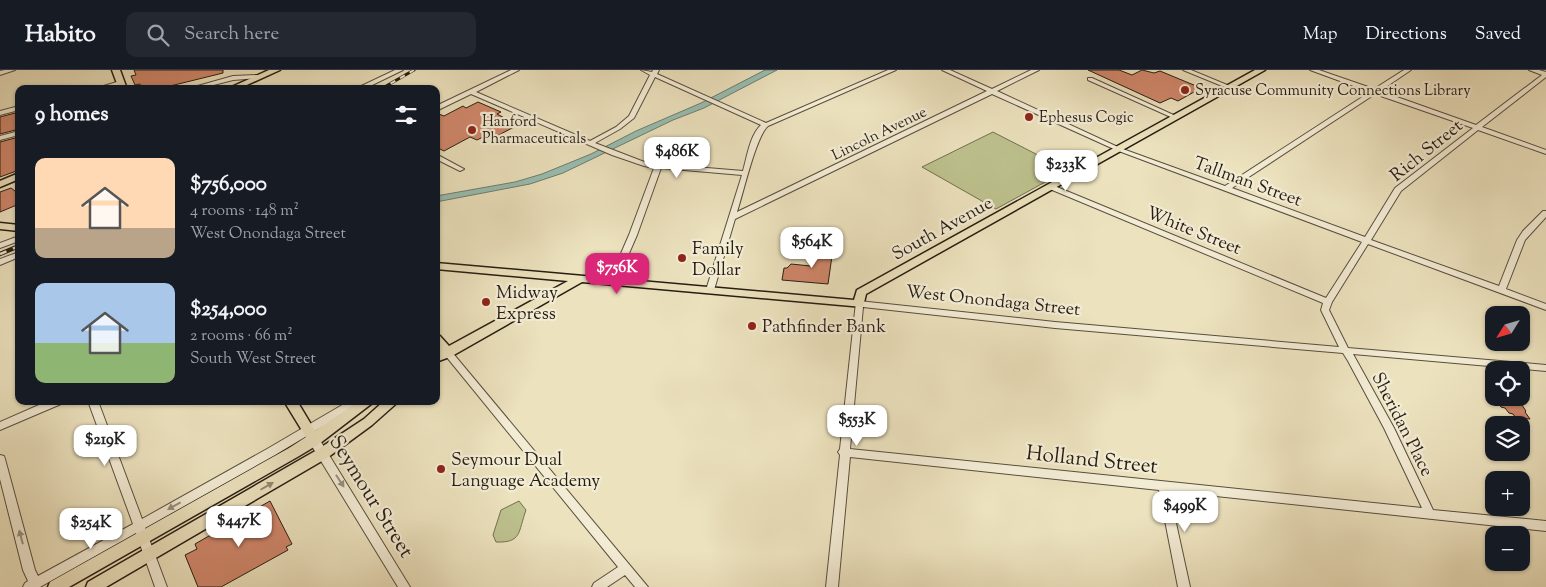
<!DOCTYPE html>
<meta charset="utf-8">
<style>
:root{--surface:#171b24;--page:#242831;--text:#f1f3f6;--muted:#9ea1a6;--line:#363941;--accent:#db2777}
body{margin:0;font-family:"Sorts Mill Goudy",serif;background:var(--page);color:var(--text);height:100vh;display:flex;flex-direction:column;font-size:19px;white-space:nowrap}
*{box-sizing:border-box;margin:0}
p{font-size:16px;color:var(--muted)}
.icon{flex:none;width:28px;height:28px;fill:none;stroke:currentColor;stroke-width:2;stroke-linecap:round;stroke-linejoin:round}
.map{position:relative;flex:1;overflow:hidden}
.drawer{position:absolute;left:15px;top:15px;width:425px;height:320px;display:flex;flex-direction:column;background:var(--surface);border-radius:10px;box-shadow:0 1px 4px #0004}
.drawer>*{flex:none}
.needle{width:32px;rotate:233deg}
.tools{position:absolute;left:1485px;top:236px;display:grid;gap:10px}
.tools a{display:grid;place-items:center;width:45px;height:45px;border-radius:10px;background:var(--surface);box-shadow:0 1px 4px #0004;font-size:25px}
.price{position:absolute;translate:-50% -42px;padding:0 11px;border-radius:10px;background:#fff;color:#222;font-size:16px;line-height:32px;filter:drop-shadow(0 1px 2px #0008)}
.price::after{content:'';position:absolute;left:50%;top:30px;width:15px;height:11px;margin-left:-8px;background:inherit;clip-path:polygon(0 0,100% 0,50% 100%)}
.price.on{background:var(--accent);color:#fff}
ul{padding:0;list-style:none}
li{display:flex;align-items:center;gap:15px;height:125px;padding:0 20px}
li span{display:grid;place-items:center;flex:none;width:140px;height:100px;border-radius:10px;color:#555}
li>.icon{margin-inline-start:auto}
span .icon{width:60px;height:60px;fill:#fffc;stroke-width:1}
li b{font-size:21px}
h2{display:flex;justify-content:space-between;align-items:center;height:60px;padding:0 20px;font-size:21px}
header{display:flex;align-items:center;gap:30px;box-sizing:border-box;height:70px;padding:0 25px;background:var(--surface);border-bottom:1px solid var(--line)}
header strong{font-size:24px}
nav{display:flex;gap:28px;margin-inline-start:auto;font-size:18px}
.search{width:350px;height:45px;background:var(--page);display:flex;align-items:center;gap:12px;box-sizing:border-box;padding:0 18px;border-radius:10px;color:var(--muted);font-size:19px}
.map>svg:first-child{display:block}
.green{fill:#bdc28e;stroke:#727050}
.water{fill:#99beb1;stroke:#6b7e71}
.building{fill:#d0876b;stroke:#261d12}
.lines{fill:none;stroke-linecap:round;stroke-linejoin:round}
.minor-casing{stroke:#584e3d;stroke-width:2}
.major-casing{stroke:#261d12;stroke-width:3}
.minor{fill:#f3ecd5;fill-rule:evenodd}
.major{fill:#ece2be;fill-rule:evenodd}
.rail-far1-casing{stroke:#261d12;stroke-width:3}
.rail-casing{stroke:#261d12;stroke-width:4.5}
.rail-far1{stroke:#f3ecd5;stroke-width:2;stroke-dasharray:5.5;stroke-linecap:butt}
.rail{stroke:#f3ecd5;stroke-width:2.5;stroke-dasharray:7;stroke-linecap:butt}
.oneway{fill:#978f7d}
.oneway2{fill:#938971}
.poi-dot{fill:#8f2418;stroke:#f3ecd5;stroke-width:2}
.labels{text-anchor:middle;stroke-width:4.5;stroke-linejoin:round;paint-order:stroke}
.far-poi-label{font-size:15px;fill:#261d12;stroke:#f3ecd5;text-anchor:start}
.far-street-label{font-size:15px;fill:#261d12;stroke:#f3ecd5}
.street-label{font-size:18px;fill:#261d12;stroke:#f3ecd5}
.poi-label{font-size:18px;fill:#261d12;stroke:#f3ecd5;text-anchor:start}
.near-street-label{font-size:21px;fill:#261d12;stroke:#f3ecd5}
</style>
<header>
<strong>Habito</strong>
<div class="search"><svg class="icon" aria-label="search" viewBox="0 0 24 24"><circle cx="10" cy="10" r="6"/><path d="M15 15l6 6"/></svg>Search here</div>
<nav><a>Map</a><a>Directions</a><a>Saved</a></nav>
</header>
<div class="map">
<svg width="1546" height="517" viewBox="0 0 1546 517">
<rect width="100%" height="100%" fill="#ece2be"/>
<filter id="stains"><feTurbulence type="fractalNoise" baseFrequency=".004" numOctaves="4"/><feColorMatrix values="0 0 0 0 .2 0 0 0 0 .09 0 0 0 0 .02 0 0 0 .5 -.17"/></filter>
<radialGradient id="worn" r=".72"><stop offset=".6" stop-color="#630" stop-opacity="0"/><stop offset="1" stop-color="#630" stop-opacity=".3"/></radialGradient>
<path class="green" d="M 993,62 L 1067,100 L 996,139 L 922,97 Z
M 519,431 L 526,440 C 518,462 522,473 496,472 L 493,465 L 501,440 Z"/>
<path class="water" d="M 765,0 L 777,0 L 704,38 L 673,50 L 563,103 L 530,114 L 436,132 L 436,126 L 515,112 L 542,104 L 591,84 L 636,61 L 701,33 Z"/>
<path class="building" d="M 134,0 L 223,0 L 223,3 L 158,19 L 142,19 L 140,14 L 135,15 L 131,6 L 136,5 Z
M 1088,0 L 1119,0 L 1132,5 L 1142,0 L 1154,3 L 1160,1 L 1201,18 L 1178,31 L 1171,28 L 1160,33 Z
M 478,32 L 501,42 L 497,44 L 518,55 L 493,68 L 487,65 L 477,70 L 470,67 L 444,81 L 436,77 L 436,43 L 444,46 L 463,36 L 466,38 Z
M 19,42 L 19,59 L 0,64 L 0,47 Z
M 19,67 L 19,100 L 0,107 L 0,72 Z
M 11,118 L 19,124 L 19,134 L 0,142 L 0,122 Z
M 814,177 L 833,179 L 828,214 L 782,210 L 784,198 L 787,198 L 791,194 L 811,196 Z
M 1495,328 L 1517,328 L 1526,341 L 1525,342 L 1530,349 L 1516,348 L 1513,344 L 1509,343 L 1505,338 L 1501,337 Z
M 270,431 L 292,474 L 286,477 L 288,480 L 221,517 L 198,517 L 185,485 L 197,479 L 195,474 Z"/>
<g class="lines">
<g class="minor-casing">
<path id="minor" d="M 5,0 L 15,0 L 0,5 L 0,1 Z
M 395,0 L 403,0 L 364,19 L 355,19 Z
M 511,0 L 519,0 L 476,22 L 590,71 L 616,57 L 629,46 L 650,5 L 641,0 L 652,2 L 653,0 L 659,0 L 657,4 L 766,53 L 888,0 L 896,0 L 768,56 C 756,66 743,124 737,142 L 987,21 L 942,0 L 950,0 L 992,19 L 1031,0 L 1039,0 L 997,21 L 1120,78 L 1225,116 L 1370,22 L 1310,0 L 1319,0 L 1374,19 L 1404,0 L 1411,0 L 1380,21 L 1476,55 L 1542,5 L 1529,0 L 1539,0 L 1546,2 L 1546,7 L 1482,57 L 1546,80 L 1546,84 L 1478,60 L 1401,121 L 1371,170 L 1499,216 L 1517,170 L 1523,161 L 1543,141 L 1546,141 L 1546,147 L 1525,170 L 1506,219 L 1546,234 L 1546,240 L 1368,174 L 1332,232 L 1329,240 L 1348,278 L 1546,295 L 1546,301 L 1353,284 L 1394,358 L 1433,440 L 1546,451 L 1546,461 L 1169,421 L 1190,517 L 1178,517 L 1159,420 L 850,387 L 838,517 L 826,517 L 840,385 L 838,382 L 840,379 L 856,232 L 859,231 L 1055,252 L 1339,277 L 1321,240 L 1323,233 L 1045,117 L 1049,115 L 1052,115 L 1326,228 L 1362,172 L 1116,80 L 992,24 L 735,149 L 714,220 L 710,223 L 706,220 L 742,105 L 661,98 L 637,165 L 617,211 L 613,214 L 609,211 L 629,165 L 654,98 L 644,96 L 612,85 L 471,24 L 436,41 L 436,36 ZM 655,7 L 761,55 C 750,65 747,87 743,101 L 647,93 L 595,73 L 620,59 L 634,48 ZM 1375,24 L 1473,58 L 1395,118 L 1365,167 L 1232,118 ZM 863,237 L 1055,258 L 1343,283 L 1348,291 L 1384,358 L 1422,438 L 850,379 Z
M 1183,0 L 1191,0 L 1232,17 L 1227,18 Z
M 257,5 L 259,6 L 259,8 L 233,10 L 198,19 L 187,19 L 233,6 Z
M 1088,8 L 1092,8 L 1178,47 L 1177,48 L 1173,48 L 1088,10 Z
M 120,11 L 123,13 L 122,14 L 105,19 L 94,19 Z
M 19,36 L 19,40 L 0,45 L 0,41 Z
M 19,61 L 19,65 L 0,70 L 0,66 Z
M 436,84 L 462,98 L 464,99 L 460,101 L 436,89 Z
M 19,166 L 19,171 L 0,178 L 0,173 Z
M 19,182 L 19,187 L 0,195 L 0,189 Z
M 448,280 L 451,281 L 648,517 L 635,517 L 625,505 L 607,517 L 592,517 L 594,513 L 618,497 L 445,285 L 443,283 L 445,281 Z
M 48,331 L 63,331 L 61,334 L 0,360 L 0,352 Z
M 88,331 L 98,331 L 142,449 L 267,379 L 349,331 L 362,331 L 360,334 L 275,385 L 145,458 L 167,517 L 155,517 L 136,463 L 40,517 L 23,517 L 25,513 L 28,511 L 23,500 L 0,409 L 0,385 L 4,386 L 5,389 L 35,500 L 38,506 L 133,454 Z
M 314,366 L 318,367 L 410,517 L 398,517 L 310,373 L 309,370 L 310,367 Z"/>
</g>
<g class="major-casing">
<path id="major" d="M 112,0 L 120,0 L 127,19 L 119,19 Z
M 269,0 L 280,0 L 238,19 L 227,19 Z
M 1255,0 L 1265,0 L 866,224 L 863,237 L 582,212 L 452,286 L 436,292 L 436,283 L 440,281 L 436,277 L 436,265 L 440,266 L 449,276 L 568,211 L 436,199 L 436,193 L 854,230 L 857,220 Z
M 19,103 L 19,109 L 0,117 L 0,111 Z
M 0,153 L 19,155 L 19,161 L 0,159 Z
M 284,331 L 297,331 L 315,361 L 359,331 L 375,331 L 319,374 L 299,386 L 69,517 L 48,517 L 50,512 L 289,378 L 306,367 Z
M 384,331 L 399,331 L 372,355 L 327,388 L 106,517 L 86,517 L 88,512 L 317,380 L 364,349 Z"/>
</g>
<use href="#minor" class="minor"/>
<use href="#major" class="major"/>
<g class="rail-far1-casing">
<path id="rail-far1" d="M 381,19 L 414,0"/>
</g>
<g class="rail-casing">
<path id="rail" d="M 0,184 L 19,176"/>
</g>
<use href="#rail-far1" class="rail-far1"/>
<use href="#rail" class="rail"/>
</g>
<defs><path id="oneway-solid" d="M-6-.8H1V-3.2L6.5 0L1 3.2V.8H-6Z" transform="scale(1.25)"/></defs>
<g class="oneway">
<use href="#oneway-solid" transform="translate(340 411) rotate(57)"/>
<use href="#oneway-solid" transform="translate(174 436) rotate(151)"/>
<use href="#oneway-solid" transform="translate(21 467) rotate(-105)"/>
</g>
<use class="oneway2" href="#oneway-solid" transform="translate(267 416) rotate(-30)"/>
<g class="poi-dot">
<circle cx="1185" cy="20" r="5"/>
<circle cx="1029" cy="47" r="5"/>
<circle cx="472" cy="60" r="5"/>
<circle cx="682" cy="188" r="5"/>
<circle cx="486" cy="232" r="5"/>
<circle cx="752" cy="256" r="5"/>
<circle cx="441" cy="399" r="5"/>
</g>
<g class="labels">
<g class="far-poi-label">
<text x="1195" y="25">Syracuse Community Connections Library</text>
<text x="1039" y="52">Ephesus Cogic</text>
<text x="482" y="56">Hanford<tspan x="482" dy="17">Pharmaceuticals</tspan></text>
</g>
<g class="far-street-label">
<text transform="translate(879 63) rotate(-26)" y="5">Lincoln Avenue</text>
</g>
<g class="street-label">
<text transform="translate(1426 80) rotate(-39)" y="6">Rich Street</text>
<text transform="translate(1248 111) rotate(20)" y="6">Tallman Street</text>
<text transform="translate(942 158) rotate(-29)" y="6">South Avenue</text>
<text transform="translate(1194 160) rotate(22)" y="6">White Street</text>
<text transform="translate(993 230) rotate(6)" y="6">West Onondaga Street</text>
<text transform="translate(1403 354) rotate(63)" y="6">Sheridan Place</text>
</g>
<g class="poi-label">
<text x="692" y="184">Family<tspan x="692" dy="21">Dollar</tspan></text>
<text x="496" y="228">Midway<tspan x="496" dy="21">Express</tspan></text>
<text x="762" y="262">Pathfinder Bank</text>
<text x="451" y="395">Seymour Dual<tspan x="451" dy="21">Language Academy</tspan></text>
</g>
<g class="near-street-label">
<text transform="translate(1092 389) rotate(6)" y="7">Holland Street</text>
<text transform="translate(372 426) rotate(58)" y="7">Seymour Street</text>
</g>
</g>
<rect width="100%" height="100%" filter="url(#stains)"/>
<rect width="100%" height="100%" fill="url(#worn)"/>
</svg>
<div class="tools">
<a><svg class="needle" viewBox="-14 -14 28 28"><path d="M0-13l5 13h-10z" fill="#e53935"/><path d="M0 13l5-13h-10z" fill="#9ea1a6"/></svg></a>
<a><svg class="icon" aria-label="locate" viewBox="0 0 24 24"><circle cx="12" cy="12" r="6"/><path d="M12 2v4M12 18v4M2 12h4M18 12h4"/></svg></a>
<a><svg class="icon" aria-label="layers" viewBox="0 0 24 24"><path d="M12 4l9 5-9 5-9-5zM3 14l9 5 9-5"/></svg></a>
<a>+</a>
<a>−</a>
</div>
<b class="price" style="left:677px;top:109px">$486K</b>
<b class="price" style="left:1066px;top:122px">$233K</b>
<b class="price" style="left:812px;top:199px">$564K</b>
<b class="price on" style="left:617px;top:225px">$756K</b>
<b class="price" style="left:857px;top:377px">$553K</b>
<b class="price" style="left:105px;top:397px">$219K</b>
<b class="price" style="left:1185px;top:463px">$499K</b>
<b class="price" style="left:239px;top:478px">$447K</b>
<b class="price" style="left:91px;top:480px">$254K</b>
<section class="drawer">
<h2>9 homes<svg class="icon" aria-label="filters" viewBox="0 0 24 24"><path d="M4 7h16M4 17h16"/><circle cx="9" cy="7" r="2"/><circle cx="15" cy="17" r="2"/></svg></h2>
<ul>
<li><span style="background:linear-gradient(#ffd9b3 70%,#b9a48a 0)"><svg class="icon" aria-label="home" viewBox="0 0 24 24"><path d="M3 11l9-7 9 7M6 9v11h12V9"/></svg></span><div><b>$756,000</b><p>4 rooms · 148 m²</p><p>West Onondaga Street</p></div></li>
<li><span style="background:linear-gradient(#a9c7e8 60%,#8fb573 0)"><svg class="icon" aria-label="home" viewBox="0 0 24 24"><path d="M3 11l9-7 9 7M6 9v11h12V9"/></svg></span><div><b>$254,000</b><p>2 rooms · 66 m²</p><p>South West Street</p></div></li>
</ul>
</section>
</div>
